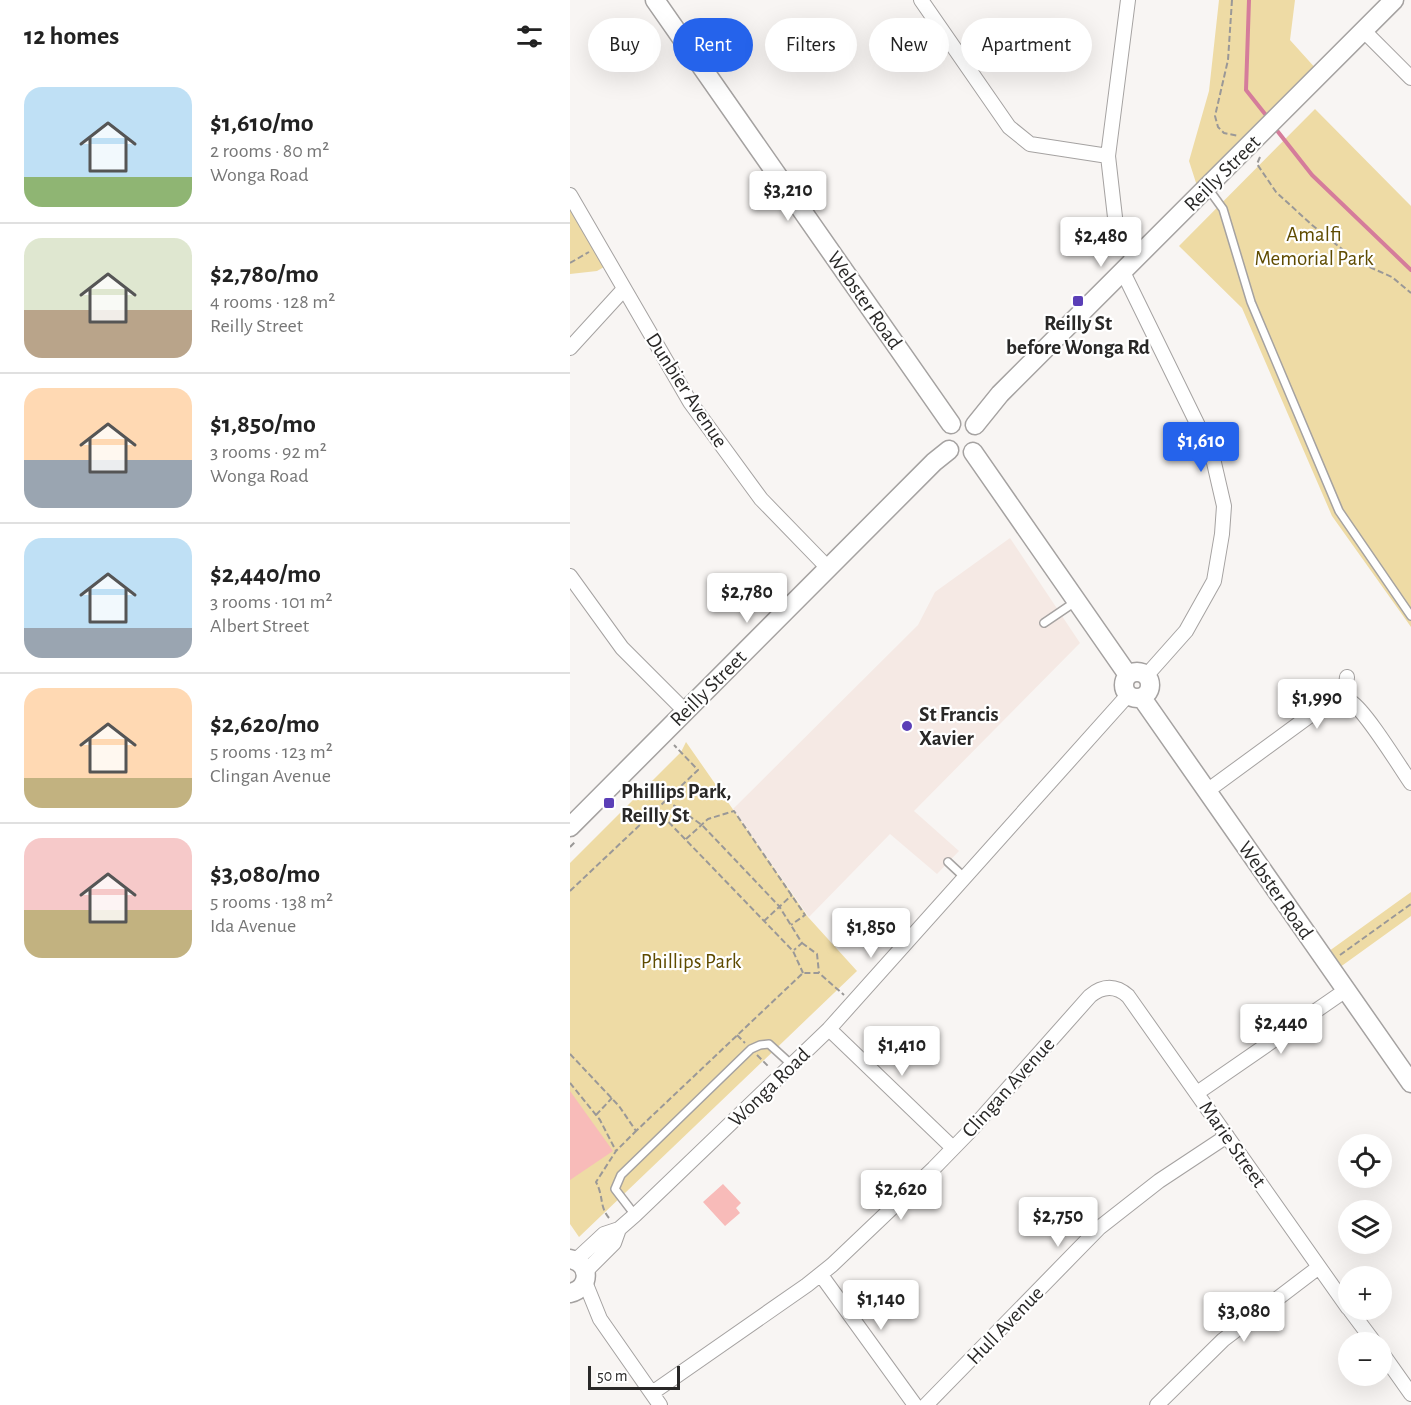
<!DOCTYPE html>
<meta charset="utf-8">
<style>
:root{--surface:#fff;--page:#f2f2f2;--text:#222;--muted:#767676;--line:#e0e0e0;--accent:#2563eb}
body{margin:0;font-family:"Alegreya Sans",sans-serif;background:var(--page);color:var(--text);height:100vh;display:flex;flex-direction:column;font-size:22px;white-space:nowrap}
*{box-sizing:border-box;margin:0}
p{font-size:20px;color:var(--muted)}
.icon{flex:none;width:33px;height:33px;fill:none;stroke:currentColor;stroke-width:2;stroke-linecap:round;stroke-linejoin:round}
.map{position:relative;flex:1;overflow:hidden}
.panel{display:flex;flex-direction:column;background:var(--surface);width:570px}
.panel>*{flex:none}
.hud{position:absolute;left:18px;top:18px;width:570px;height:54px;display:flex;gap:12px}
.fabs{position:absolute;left:768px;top:1134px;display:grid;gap:12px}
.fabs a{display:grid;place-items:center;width:54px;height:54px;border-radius:50%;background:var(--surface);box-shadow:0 6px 24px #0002;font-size:30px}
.scale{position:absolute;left:18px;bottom:15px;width:92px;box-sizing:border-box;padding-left:6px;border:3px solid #292827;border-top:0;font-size:16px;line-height:21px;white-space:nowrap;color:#292827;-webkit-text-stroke:4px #fff;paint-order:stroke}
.price{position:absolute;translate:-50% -51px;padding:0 14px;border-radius:6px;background:#fff;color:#222;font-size:20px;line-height:39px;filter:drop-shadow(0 2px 3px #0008)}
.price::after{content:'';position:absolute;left:50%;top:36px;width:18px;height:14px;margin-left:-9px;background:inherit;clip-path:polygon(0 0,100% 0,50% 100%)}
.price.on{background:var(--accent);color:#fff}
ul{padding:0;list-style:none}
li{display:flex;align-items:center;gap:18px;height:150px;padding:0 24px}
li+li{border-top:2px solid var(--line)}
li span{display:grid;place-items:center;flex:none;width:168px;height:120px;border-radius:18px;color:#555}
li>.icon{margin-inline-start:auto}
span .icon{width:72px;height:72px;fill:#fffc;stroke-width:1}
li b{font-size:26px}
h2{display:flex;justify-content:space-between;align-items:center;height:72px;padding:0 24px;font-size:26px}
.tag{padding:0 21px;border-radius:27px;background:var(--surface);box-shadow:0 6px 24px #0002;font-size:21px;line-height:54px}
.tag.on{background:var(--accent);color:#fff}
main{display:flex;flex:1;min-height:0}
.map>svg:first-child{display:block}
.built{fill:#f5e9e4}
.green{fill:#eedba5}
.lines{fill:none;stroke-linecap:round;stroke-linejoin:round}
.stream{stroke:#d57c9b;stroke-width:4}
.building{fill:#f8bbb9}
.lane-casing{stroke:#a5a2a1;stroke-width:10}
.street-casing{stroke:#a5a2a1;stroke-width:16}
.secondary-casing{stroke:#a5a2a1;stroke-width:21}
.path{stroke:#9a9897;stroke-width:2;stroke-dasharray:6 3;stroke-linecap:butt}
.lane{stroke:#fff;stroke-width:7}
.street{stroke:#fff;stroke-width:14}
.secondary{stroke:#fff;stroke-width:18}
.poi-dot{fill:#5b3fb7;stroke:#fff;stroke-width:2}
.labels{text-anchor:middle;stroke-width:4.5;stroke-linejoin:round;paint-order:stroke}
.street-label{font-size:21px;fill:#292827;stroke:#fff}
.park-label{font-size:21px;fill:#5f4b00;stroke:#fff}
.poi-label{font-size:21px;font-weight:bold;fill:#292827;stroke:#fff;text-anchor:start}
</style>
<main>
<section class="panel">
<h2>12 homes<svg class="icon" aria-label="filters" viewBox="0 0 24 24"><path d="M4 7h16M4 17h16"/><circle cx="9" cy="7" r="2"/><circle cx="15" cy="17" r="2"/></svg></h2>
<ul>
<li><span style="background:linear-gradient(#bfe0f5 75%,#8fb573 0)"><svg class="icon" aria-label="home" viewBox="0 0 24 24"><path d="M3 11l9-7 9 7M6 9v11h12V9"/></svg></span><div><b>$1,610/mo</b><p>2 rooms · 80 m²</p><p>Wonga Road</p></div></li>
<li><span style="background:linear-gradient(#dfe7d0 60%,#b9a48a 0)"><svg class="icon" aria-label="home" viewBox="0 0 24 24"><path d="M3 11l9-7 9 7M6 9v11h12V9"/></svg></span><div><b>$2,780/mo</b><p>4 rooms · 128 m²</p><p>Reilly Street</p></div></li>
<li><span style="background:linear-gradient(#ffd9b3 60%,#9aa5b1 0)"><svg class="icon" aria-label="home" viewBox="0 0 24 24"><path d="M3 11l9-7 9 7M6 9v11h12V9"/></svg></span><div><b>$1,850/mo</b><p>3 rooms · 92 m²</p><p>Wonga Road</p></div></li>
<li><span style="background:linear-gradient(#bfe0f5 75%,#9aa5b1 0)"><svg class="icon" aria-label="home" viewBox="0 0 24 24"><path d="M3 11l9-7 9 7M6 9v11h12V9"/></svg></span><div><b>$2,440/mo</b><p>3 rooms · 101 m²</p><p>Albert Street</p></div></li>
<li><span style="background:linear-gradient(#ffd9b3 75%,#c2b280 0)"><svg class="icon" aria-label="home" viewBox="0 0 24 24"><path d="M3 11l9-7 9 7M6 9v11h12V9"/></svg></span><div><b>$2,620/mo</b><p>5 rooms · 123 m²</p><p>Clingan Avenue</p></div></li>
<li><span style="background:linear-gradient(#f6c9c9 60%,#c2b280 0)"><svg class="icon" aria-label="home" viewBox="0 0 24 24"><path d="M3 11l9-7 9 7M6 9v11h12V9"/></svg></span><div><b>$3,080/mo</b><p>5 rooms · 138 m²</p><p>Ida Avenue</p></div></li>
</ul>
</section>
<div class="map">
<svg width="841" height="1405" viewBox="0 0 841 1405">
<rect width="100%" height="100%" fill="#f8f5f3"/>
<path class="built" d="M 440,538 L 510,643 L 344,811 L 389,851 L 367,874 L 320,834 L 239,917 L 163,809 L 348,625 L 365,592 Z"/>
<path class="green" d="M 649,0 L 725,0 L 720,40 L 748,71 L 628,189 L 619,161 L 639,91 Z
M 745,109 L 841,206 L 841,627 L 762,516 L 672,308 L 609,246 Z
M 0,210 L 34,267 L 27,271 L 0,274 Z
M 116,742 L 238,917 L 287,971 L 9,1237 L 0,1224 L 0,863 L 111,752 Z
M 841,892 L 841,916 L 766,970 L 755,954 Z"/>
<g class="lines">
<path class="stream" d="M 679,0 L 676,90 L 699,119
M 705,128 L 742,175 L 841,270"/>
</g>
<path class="building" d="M 0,1091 L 43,1151 L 0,1180 Z
M 153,1184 L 171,1203 L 166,1208 L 170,1213 L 155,1226 L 133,1202 Z"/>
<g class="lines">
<g class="lane-casing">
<path id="lane" d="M 637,187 L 653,209 L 681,302 L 769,511 L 841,616
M 474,623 L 505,602
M 378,862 L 394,877
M 65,1215 L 45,1189 L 51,1175 L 181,1049 L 190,1045 L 199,1044 L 222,1065"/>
</g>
<g class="street-casing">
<path id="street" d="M 351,0 L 439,127 L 460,144 L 538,156
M 558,0 L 538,156 L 546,226 L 565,261
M 794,31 L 841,78
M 0,195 L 120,402 L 191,499 L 258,568
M 553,272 L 642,454 L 654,506 L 652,534 L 644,581 L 616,631 L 576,676
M 0,348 L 54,289
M 0,576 L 52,648 L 115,711
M 774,700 L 777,677
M 637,791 L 753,706 C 761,701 771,698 781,702 C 795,710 830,767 841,783
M 259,1029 L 383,1148
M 627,1093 L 776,990
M 6,1260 L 34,1234 L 49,1229 L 65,1215 L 259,1029 L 558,695
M 16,1271 L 44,1243 L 49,1229
M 251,1275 L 345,1405
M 15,1282 L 30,1319 L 90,1405
M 780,1310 L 804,1342
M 812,1353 L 841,1394
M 82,1393 L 237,1285 L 262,1265 L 364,1168 L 401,1130 L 520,996 C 533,985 546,985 558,996 L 778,1308
M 356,1405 L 529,1228 L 589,1181 L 657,1136
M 587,1405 L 653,1340 L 749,1267"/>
</g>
<g class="secondary-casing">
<path id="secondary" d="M 85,0 L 381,424
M 405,425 L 430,394 L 824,0
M 403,452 L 558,675
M554 685a13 13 0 1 1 26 0a13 13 0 1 1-26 0Z
M 572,698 L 841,1083
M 0,827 L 364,462 L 379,450
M 0,1259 C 21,1263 21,1288 0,1293"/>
</g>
<path class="path" d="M 662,0 L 658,60 L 645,116 L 648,127 L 654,133 L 669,136
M 690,157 L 687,164 L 706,192 L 742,225 L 788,262 L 822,277 L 841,293
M 0,263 L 19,252
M 96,800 L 132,825 L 209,906 L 232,943 L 224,950
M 86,809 L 223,951 L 233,973
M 116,839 L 138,819 L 164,811 L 235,915 L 221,925
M 0,847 L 5,842
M 0,891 L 128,770 L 104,745
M 194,921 L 222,895
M 232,943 L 247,954 L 249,973
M 770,955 L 841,904
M 167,1035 L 175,1043
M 0,1054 L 49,1106 L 66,1131 L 233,973 L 249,973 L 274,995
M 187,1055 L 198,1066
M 0,1083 L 30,1120 L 46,1151
M 26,1115 L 42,1098
M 39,1218 C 29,1206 34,1197 26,1182 L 46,1151 L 66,1131"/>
<use href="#lane" class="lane"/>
<use href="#street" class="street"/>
<use href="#secondary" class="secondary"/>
</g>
<g class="poi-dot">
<rect x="502" y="295" width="12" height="12" rx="3"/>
<circle cx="337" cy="726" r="6"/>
<rect x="33" y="797" width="12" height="12" rx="3"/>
</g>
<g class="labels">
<g class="street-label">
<text transform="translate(652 173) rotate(-45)" y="7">Reilly Street</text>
<text transform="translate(295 300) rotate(55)" y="7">Webster Road</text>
<text transform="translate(117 390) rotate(57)" y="7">Dunbier Avenue</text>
<text transform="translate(138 688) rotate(-45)" y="7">Reilly Street</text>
<text transform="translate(706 890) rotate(55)" y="7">Webster Road</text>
<text transform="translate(199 1087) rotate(-44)" y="7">Wonga Road</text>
<text transform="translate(438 1087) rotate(-48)" y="7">Clingan Avenue</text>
<text transform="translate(663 1144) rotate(55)" y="7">Marie Street</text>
<text transform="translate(435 1325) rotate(-46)" y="7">Hull Avenue</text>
</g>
<g class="park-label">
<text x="744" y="241">Amalfi<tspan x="744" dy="24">Memorial Park</tspan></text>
<text x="121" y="968">Phillips Park</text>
</g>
<g class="poi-label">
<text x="508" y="330" text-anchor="middle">Reilly St<tspan x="508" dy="24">before Wonga Rd</tspan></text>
<text x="349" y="721">St Francis<tspan x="349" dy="24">Xavier</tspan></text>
<text x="51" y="798">Phillips Park,<tspan x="51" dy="24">Reilly St</tspan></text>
</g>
</g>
</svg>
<div class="fabs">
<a><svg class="icon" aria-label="locate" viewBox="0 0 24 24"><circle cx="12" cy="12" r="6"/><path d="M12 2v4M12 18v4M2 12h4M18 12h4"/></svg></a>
<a><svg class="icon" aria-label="layers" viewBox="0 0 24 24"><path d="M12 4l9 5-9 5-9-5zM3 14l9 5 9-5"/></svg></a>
<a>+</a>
<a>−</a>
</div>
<div class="scale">50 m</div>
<b class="price" style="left:218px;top:222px">$3,210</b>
<b class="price" style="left:531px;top:268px">$2,480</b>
<b class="price on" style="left:631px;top:473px">$1,610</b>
<b class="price" style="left:177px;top:624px">$2,780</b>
<b class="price" style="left:747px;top:730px">$1,990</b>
<b class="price" style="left:301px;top:959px">$1,850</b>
<b class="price" style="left:711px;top:1055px">$2,440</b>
<b class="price" style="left:332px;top:1077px">$1,410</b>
<b class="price" style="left:331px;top:1221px">$2,620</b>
<b class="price" style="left:488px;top:1248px">$2,750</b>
<b class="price" style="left:311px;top:1331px">$1,140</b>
<b class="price" style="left:674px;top:1343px">$3,080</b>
<div class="hud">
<a class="tag">Buy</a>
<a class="tag on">Rent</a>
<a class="tag">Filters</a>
<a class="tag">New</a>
<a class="tag">Apartment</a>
</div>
</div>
</main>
